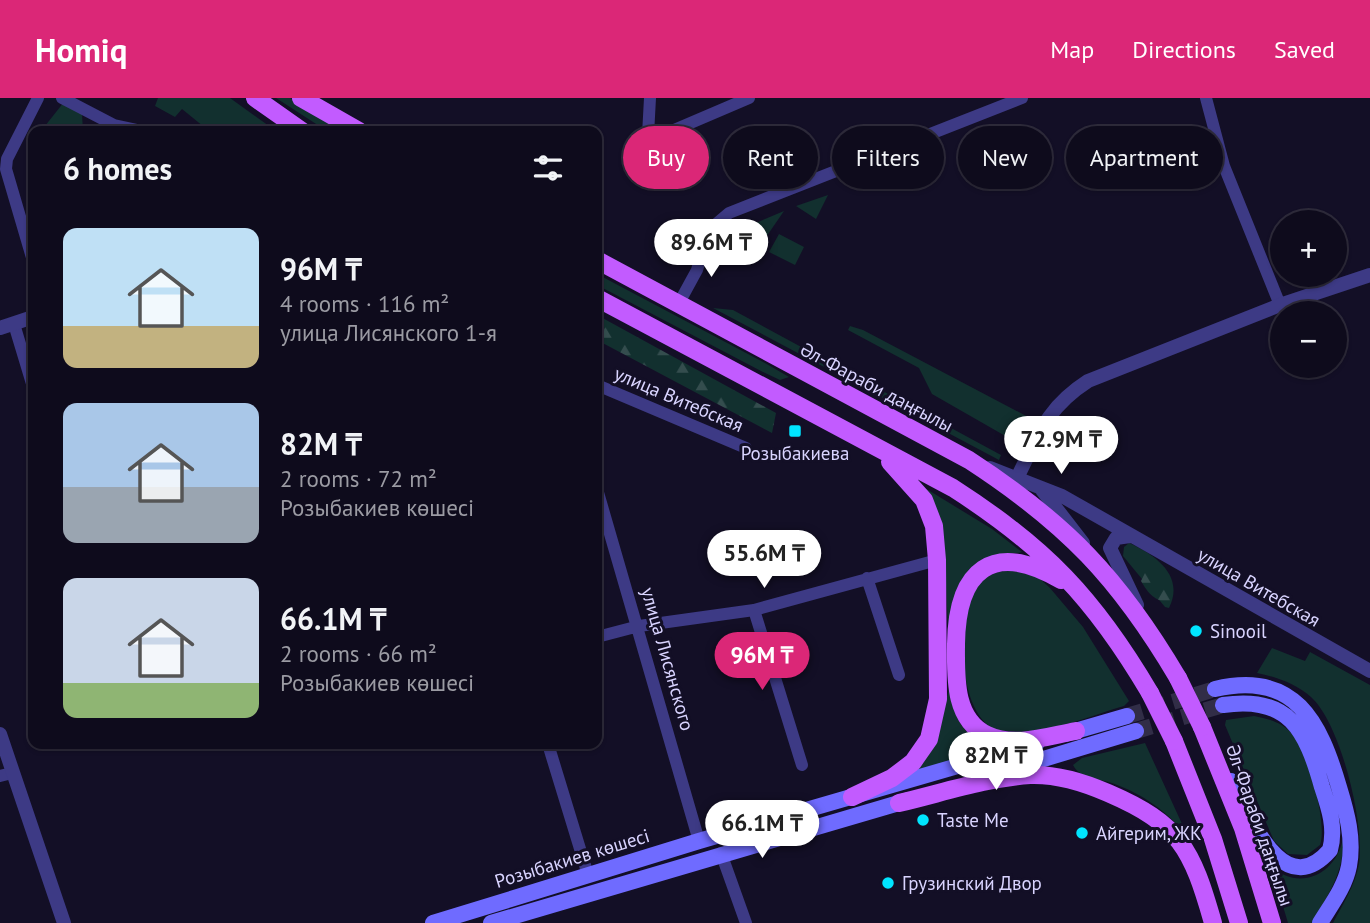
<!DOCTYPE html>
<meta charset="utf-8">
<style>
:root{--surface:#0e0b1c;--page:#1c1929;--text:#f1f3f6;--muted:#9b9ba3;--line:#2e2b3b;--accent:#db2777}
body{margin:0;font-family:"PT Sans",sans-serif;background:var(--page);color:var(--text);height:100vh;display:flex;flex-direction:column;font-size:26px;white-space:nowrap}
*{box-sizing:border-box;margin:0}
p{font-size:23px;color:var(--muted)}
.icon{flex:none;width:38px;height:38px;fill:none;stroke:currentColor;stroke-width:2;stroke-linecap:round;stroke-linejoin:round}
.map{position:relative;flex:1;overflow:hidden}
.panel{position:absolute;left:28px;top:28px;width:574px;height:623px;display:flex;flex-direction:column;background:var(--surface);border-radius:14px;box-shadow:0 2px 5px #0004,0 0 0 2px var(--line)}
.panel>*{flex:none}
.guide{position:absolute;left:623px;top:28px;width:640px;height:63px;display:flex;gap:14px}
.tools{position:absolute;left:1270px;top:112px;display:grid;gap:14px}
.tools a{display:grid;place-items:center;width:77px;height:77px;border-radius:50%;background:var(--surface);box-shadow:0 2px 5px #0004,0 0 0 2px var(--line);font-size:35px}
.price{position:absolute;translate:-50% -60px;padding:0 16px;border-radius:24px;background:#fff;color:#222;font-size:23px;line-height:46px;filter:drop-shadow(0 2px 4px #0008)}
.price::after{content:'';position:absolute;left:50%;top:42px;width:21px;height:16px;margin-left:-10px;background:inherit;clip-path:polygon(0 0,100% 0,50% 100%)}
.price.active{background:var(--accent);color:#fff}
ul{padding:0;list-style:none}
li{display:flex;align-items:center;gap:21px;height:175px;padding:0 35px}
li span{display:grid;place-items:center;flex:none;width:196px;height:140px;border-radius:14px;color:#555}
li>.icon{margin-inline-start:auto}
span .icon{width:84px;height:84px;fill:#fffc;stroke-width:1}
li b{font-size:30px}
h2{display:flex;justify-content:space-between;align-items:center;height:84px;padding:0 35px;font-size:30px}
.tag{padding:0 24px;border-radius:32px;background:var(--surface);box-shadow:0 2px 5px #0004,0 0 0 2px var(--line);font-size:24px;line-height:63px}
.tag.active{background:var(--accent);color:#fff}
header{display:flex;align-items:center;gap:42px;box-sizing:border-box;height:98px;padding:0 35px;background:var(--accent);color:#fff}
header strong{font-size:33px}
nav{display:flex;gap:38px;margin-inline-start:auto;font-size:24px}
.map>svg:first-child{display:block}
.grass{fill:#12302f}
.forest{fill:url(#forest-firs)}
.park{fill:url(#park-crowns)}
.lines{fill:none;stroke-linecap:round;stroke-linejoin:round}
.secondary-tunnel{stroke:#312d47;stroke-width:16;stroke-dasharray:16 8;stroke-linecap:butt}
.minor{stroke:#3d3a85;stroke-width:12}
.tertiary{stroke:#3d3a85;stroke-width:14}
.secondary{stroke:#6f6bff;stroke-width:16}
.primary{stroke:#c25bff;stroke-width:18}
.primary-bridge{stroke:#c25bff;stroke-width:18}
.poi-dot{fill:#00e5ff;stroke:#130f26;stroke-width:2.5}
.labels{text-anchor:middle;stroke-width:6;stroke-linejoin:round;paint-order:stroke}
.street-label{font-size:19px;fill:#d9d4ff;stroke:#130f26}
.poi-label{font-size:19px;fill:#d9d4ff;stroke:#130f26;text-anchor:start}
</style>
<header>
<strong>Homiq</strong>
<nav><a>Map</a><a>Directions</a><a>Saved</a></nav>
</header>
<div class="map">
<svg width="1370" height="825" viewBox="0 0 1370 825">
<defs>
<pattern id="forest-firs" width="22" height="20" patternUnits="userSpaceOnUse" patternTransform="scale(1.75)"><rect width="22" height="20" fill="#12302f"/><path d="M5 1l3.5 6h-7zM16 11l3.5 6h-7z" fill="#344d4e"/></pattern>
<pattern id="park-crowns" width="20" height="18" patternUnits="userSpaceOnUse" patternTransform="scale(1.75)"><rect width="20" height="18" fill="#12302f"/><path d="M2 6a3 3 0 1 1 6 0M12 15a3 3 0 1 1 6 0" fill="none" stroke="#344d4e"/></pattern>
</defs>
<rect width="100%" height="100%" fill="#130f26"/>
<path class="grass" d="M 158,0 L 230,0 L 276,33 L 209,33 L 182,11 L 175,19 L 155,8 Z
M 276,0 L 290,0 L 342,33 L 327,33 Z
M 64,4 L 82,16 L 83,33 L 41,33 Z
M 828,97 L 816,121 L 796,108 Z
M 784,113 L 762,145 L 739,132 Z
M 779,136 L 804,149 L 795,167 L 769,154 Z
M 597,176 L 765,265 L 789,279 L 780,282 L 761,273 L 597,187 Z
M 713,210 L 733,212 L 1001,357 L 999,362 Z
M 850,228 L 863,232 L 1030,320 L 1033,327 L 1023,348 L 932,296 L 919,270 L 848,232 Z
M 920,387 L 992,431 L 1022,454 C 1016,456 1007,454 1000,457 C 963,469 953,495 948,530 L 944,445 Z
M 1129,445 C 1156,457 1185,478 1169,510 L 1165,509 L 1123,458 L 1124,449 Z
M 1010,472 L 1038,479 L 1050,490 L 1083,529 L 1129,603 L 1124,608 C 1092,617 1031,643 999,633 C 955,620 955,512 981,484 C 988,476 1000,473 1010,472 Z
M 1272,550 L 1305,563 L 1310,554 L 1370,587 L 1370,825 L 1333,825 C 1343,806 1355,787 1359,766 C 1365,727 1341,626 1311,599 C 1296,586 1277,579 1257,575 Z
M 949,590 C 953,619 965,643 996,650 L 916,673 L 937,641 Z
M 1254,618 C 1268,621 1283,624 1293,637 C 1308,655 1328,725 1320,747 L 1307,757 L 1288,756 L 1274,743 L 1225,627 L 1226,622 Z
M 1145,645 L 1188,739 C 1167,713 1143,696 1112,685 C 1099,681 1079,680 1073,667 L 1082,660 Z
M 1343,740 C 1345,773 1328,797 1312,825 L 1288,825 L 1271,768 C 1300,795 1337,775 1343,740 Z"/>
<path class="forest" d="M 597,217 L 776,315 L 772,335 L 597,242 Z
M 1157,473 L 1171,497 L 1170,504 C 1155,504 1148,495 1141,483 L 1145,475 Z"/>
<path class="park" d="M 739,132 L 762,145 L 752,164 L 725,151 L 734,135 Z"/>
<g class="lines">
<path class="secondary-tunnel" d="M 1127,618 L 1215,591
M 1136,633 L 1223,607"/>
<path class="minor" d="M 62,0 L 114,27 L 142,33
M 650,0 L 648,37 L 653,41
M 1206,0 L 1224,68 L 1280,207
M 633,67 L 653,41 L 749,0
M 33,163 L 6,71 L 7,61 L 38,0
M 679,205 L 697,172 L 709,132 L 729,115 L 1022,0
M 14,226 L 33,289
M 597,287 L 746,350
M 597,391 L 699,743
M 867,480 L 899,577
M 754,512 L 802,667
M 597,539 L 639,528 L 754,512 L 937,462
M 548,646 L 588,777
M 0,678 L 12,675
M 721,755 L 746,825"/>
<path class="tertiary" d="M 0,230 L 33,219
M 990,370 L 1062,398 L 1370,573
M 1017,380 C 1038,338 1046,310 1088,283 L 1280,207 L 1370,177
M 1042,392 L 1083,445
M 1130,438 L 1116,440 L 1110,450 L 1137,507
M 0,636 L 64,825"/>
<path class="secondary" d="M 1215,591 C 1295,572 1320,624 1339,689 C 1347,715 1354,741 1349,768 C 1345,789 1331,807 1320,825
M 1223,607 C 1289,597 1306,632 1322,689 C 1329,710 1336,730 1330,752 C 1282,807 1249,716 1231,683
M 1065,636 L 1127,618
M 994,676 L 1136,633
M 433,825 L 699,743 L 1037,645
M 491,825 L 909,702"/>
<path class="primary" d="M 255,0 L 302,33
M 301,0 L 359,33
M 597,162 L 969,362 C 1066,425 1119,480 1178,580
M 597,200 L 953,390 C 1045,449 1094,500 1150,595
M 1061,482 C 992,442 957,472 956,546 C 956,577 953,621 987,637 C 1014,650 1048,638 1076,633
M 1202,629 L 1243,730 L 1272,825
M 1174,643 L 1213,741 L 1239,825
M 852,699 L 892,680 L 913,664 L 929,641 L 938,601 L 937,462 L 934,428 L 924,402 L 890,364
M 899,705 C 942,695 986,680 1030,677 C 1057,676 1083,684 1108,695 C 1180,726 1192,751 1213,825"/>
<path class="primary-bridge" d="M 1178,580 L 1202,629
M 1150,595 L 1174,643"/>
</g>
<g class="poi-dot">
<rect x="788" y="326" width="14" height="14" rx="3.5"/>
<circle cx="1196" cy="533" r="7"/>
<circle cx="923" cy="722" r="7"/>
<circle cx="1082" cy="735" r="7"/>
<circle cx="888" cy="785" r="7"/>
</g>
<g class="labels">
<g class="street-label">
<text transform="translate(877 289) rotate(28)" y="7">Әл-Фараби даңғылы</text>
<text transform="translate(679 301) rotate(23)" y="7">улица Витебская</text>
<text transform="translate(1259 489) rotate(30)" y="7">улица Витебская</text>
<text transform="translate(668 561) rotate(74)" y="7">улица Лисянского</text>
<text transform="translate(1260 727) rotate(71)" y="7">Әл-Фараби даңғылы</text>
<text transform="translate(572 760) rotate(-17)" y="7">Розыбакиев көшесі</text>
</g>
<g class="poi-label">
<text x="795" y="362" text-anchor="middle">Розыбакиева</text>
<text x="1210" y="540">Sinooil</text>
<text x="937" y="729">Taste Me</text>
<text x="1096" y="742">Айгерим, ЖК</text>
<text x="902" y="792">Грузинский Двор</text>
</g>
</g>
</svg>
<div class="tools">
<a>+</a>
<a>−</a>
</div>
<b class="price" style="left:711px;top:181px">89.6M ₸</b>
<b class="price" style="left:1061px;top:378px">72.9M ₸</b>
<b class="price" style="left:764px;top:492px">55.6M ₸</b>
<b class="price active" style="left:762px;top:594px">96M ₸</b>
<b class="price" style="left:996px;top:694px">82M ₸</b>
<b class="price" style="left:762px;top:762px">66.1M ₸</b>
<div class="guide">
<a class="tag active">Buy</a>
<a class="tag">Rent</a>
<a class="tag">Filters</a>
<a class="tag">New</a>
<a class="tag">Apartment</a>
</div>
<section class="panel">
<h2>6 homes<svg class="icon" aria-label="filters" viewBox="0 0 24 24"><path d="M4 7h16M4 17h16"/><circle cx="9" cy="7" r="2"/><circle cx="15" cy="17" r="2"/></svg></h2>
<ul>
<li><span style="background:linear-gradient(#bfe0f5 70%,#c2b280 0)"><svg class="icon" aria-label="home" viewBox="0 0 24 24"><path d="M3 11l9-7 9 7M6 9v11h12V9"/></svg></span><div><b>96M ₸</b><p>4 rooms · 116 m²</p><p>улица Лисянского 1-я</p></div></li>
<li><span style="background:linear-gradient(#a9c7e8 60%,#9aa5b1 0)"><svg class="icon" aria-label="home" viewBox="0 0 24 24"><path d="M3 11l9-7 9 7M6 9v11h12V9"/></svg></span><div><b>82M ₸</b><p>2 rooms · 72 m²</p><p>Розыбакиев көшесі</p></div></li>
<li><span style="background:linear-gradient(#c9d6e8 75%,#8fb573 0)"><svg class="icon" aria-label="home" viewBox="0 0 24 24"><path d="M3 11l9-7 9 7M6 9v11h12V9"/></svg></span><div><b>66.1M ₸</b><p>2 rooms · 66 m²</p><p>Розыбакиев көшесі</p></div></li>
</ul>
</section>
</div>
